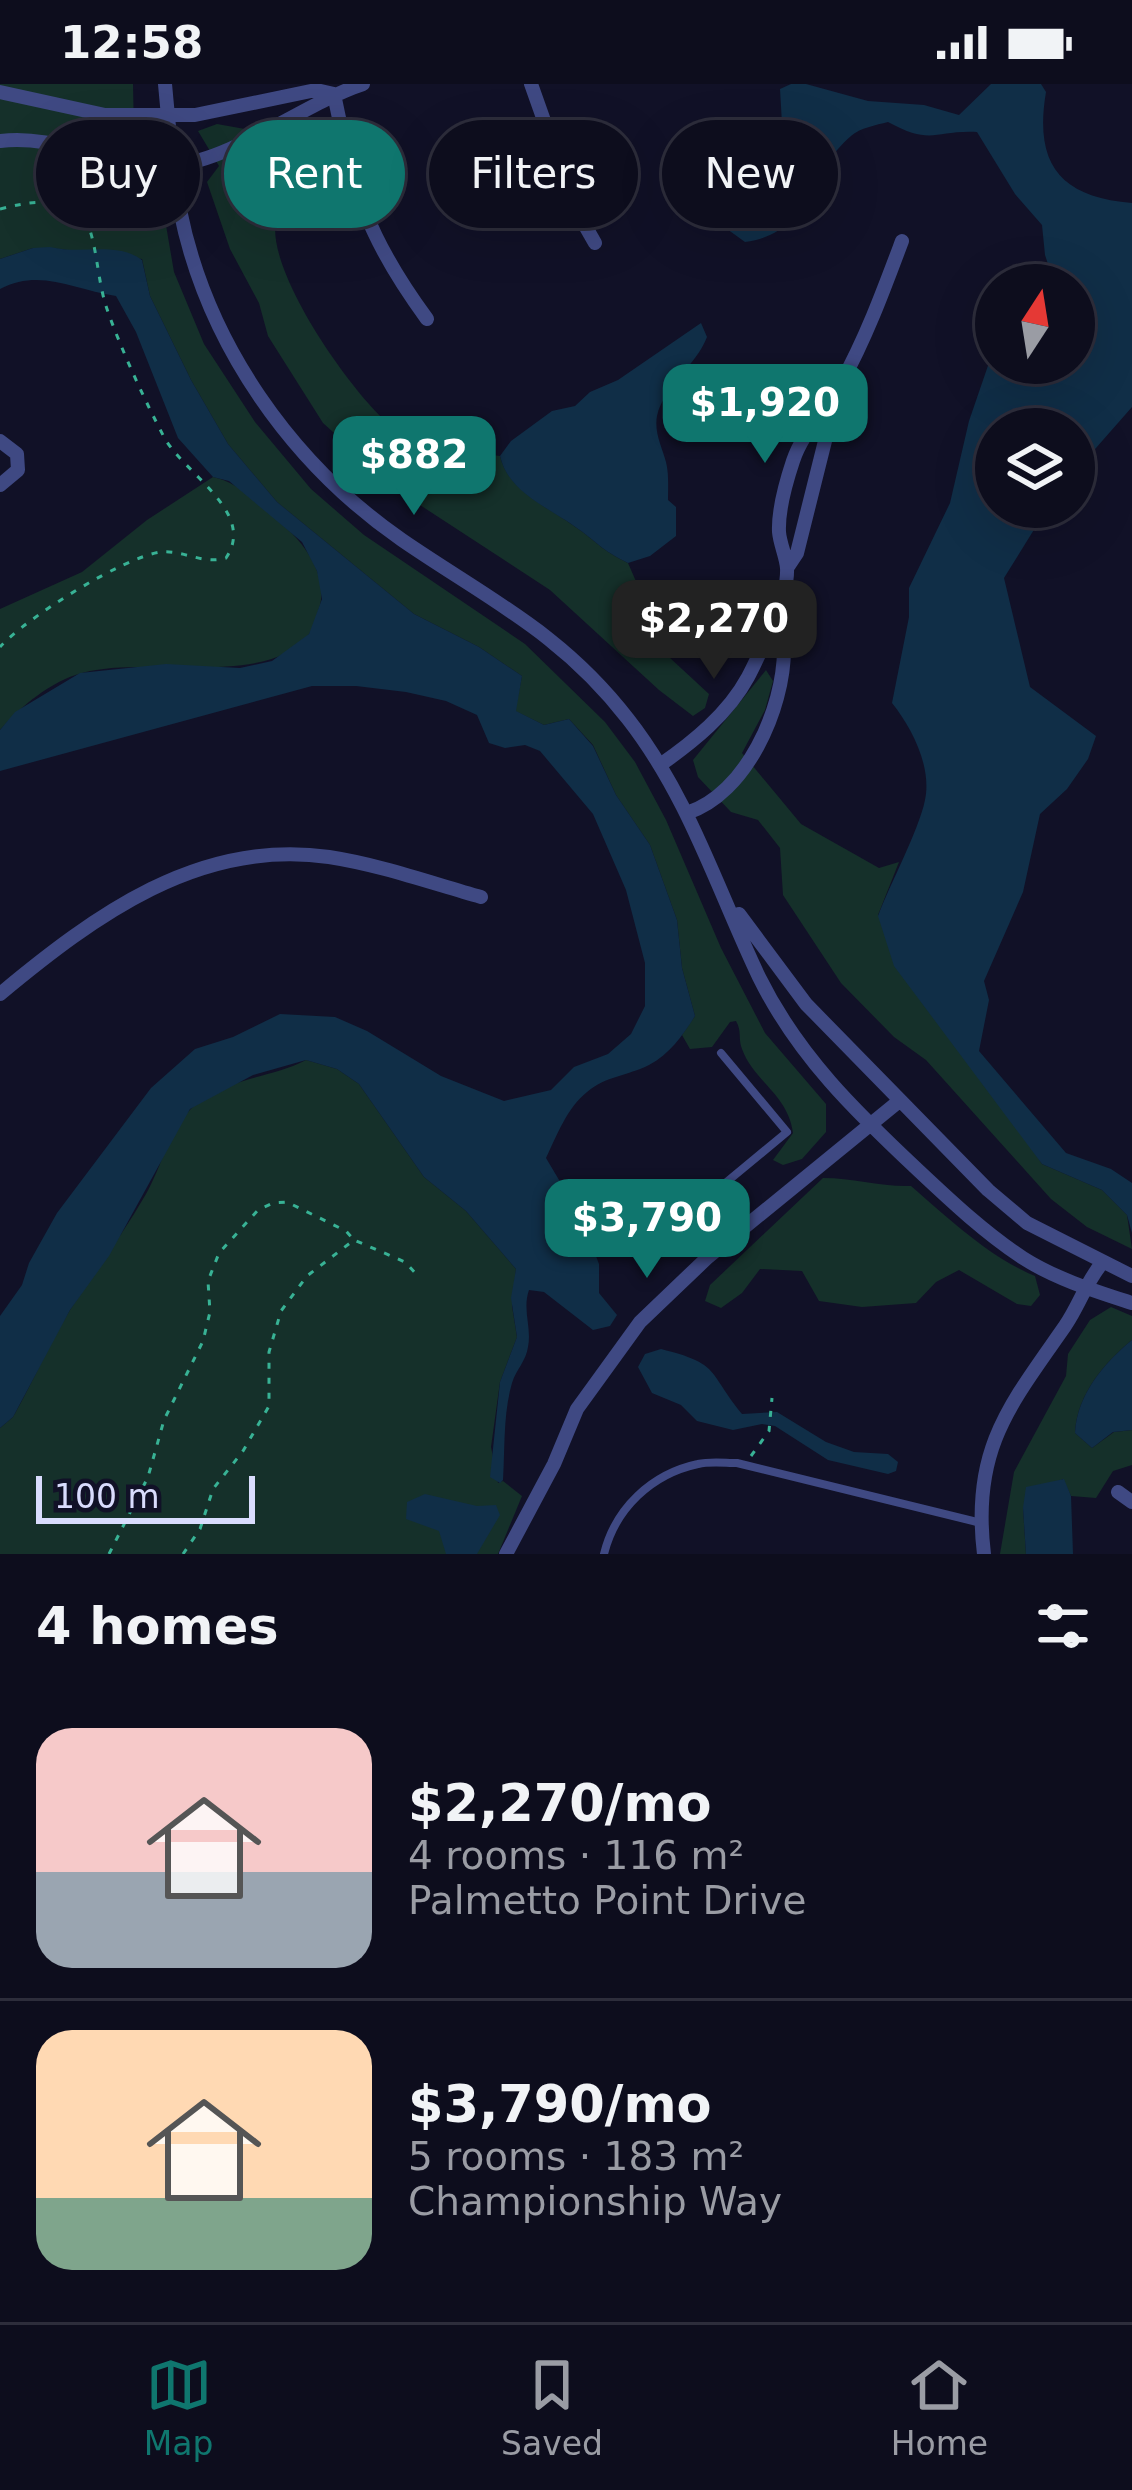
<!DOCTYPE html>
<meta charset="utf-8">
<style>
:root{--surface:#0d0d1d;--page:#1b1b2a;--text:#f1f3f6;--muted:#9a9ca4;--line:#2d2d3b;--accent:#0f766e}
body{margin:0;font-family:"DejaVu Sans",sans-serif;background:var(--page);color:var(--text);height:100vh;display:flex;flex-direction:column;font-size:45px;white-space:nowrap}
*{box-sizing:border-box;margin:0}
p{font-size:39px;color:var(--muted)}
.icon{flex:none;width:66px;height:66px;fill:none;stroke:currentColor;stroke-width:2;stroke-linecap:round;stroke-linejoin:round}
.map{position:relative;height:1470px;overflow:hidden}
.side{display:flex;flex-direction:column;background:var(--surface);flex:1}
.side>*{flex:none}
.top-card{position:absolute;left:36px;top:36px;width:1062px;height:108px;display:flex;gap:24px}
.needle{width:78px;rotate:12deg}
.fabs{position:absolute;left:975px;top:180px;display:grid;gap:24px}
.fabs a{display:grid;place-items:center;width:120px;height:120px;border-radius:50%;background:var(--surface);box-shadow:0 12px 48px #0002,0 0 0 3px var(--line);font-size:60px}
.scale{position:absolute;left:36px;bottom:30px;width:219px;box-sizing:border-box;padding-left:12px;border:6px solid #d9dcfd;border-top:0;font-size:33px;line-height:42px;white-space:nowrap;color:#d9dcfd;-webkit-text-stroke:9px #111127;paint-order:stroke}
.price{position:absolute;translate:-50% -102px;padding:0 27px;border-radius:24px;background:var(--accent);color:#fff;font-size:39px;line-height:78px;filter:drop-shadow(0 3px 6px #0008)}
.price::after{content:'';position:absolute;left:50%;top:72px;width:36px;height:27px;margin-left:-18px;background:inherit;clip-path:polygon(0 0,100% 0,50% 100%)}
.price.active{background:#222;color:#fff}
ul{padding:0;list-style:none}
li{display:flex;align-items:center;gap:36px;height:300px;padding:0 36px}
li+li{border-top:3px solid var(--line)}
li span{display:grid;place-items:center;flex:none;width:336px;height:240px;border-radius:36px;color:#555}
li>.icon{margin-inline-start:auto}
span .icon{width:144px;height:144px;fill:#fffc;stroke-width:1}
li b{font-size:51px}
h2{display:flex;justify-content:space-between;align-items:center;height:144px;padding:0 36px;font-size:51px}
.pill{padding:0 42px;border-radius:54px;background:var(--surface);box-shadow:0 12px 48px #0002,0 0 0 3px var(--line);font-size:42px;line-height:108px}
.pill.active{background:var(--accent);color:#fff}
.status{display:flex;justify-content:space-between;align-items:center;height:84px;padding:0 60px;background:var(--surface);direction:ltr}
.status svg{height:33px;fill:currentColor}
.tab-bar{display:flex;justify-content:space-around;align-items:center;height:168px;border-top:3px solid var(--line);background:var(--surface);font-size:33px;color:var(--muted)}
.tab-bar a{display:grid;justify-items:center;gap:6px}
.tab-bar .active{color:var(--accent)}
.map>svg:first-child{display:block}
.green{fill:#15302a}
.water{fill:#102e47}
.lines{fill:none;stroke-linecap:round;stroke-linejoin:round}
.path{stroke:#38b295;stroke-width:3;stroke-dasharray:6 9;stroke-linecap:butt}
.service{stroke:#3f4983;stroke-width:8}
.minor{stroke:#3f4983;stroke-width:14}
</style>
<div class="status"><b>12:58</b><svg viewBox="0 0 49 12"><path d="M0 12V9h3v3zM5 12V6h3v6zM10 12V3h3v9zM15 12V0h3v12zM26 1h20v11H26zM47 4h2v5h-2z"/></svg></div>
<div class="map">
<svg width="1132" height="1470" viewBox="0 0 1132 1470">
<rect width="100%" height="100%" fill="#111127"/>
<path class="green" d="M 0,0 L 133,0 L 135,96 L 145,99 L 161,112 L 174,188 L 204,260 L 255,338 L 311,405 L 364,451 L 525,560 L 605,638 L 635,678 L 666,736 L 721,864 L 765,949 L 826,1020 L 826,1048 L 802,1075 L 783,1081 L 773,1076 L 793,1049 C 788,1010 754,998 742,965 C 738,955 742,947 736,937 L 730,938 L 712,963 L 690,965 L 682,951 L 695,932 L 682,884 L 677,836 L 650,761 L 616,711 L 593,661 L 569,635 L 544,641 L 515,627 L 522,592 L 479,563 L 414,530 L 277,418 L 228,360 L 191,296 L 150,212 L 142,175 L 50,164 L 33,164 L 0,175 Z
M 217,40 L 323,59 L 323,90 C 310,100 288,112 280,125 C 252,170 351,308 387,338 C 412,360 468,369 500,372 C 508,407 548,423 574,442 C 596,457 601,466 628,479 L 669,573 L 709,610 L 705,624 L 693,632 L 659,606 L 550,506 L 397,406 L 323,339 L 268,252 L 259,219 L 230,165 L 207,98 L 219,82 L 198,47 Z
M 213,393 C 241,399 265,425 286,444 C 307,462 329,496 319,524 C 316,532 314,543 309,550 C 269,605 146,571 82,589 C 51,597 20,623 0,646 L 0,525 L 82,488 L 147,436 Z
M 766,586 L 773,597 L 765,626 L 742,669 L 801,740 L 879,784 L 899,778 L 878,831 L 1042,1080 L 1102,1106 L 1127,1131 L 1132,1165 L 1087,1143 L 1051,1115 L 926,976 L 894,953 L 841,899 L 783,811 L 780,764 L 758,736 L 731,728 L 698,693 L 693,676 Z
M 306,976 L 337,985 L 359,1000 L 424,1093 L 466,1127 L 516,1185 L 512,1222 L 517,1253 L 500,1298 L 491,1363 L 498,1399 L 503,1397 L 522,1412 L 498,1470 L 0,1470 L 0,1344 L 13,1333 C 33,1298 49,1260 70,1226 C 95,1187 123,1150 146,1110 C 162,1082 170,1043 195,1021 C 229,993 272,994 306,976 Z
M 823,1094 C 853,1094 881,1103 911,1102 C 948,1134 989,1173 1035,1192 L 1040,1211 L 1031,1222 L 1017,1220 L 959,1186 L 936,1198 L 916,1219 L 862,1223 L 819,1217 L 802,1187 L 760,1185 L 742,1209 L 721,1224 L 705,1217 L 710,1201 Z
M 1111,1223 L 1132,1232 L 1132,1256 C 1103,1280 1077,1311 1075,1349 L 1092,1364 L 1114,1348 L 1132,1346 L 1132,1381 L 1113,1387 L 1096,1414 L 1071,1412 L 1063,1395 L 1023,1424 L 1026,1470 L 1000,1470 L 1014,1388 L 1066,1292 L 1068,1270 L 1090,1236 Z"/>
<path class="water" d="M 791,0 L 806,0 L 868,17 L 924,21 L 959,31 L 991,0 L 1041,0 L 1046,8 C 1034,79 1059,113 1132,119 L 1132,323 L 1074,389 L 1074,345 L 996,345 L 996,423 L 1048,423 L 1004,494 L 1030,603 L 1096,652 L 1088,675 L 1067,705 L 1040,730 L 1023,808 L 984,897 L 989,916 L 979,967 L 1066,1069 L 1111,1085 L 1132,1099 L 1132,1149 L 1127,1131 L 1102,1106 L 1042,1080 L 894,882 L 878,832 C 890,800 919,746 925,716 C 932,683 912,644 892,619 L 909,533 L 909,504 L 950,419 L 969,337 L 992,270 L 996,266 L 996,279 L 1074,279 L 1074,201 L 1055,201 L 1045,171 L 1042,141 L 1015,110 L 977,48 C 934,46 932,62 888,38 C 876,41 860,44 851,52 C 807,89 812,149 745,158 L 727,145 L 729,103 L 771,90 L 784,74 L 780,5 Z
M 50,163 C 82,171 116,157 142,176 L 150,212 L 191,296 L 228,360 L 277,418 L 414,530 L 479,563 L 522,592 L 516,627 L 544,641 L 569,635 L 593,662 L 616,711 L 650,761 L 677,836 L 682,884 L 695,932 C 683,951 669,971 649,981 C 627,992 606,992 587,1008 C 567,1024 557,1051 546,1074 L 581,1133 L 599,1180 L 599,1209 L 617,1231 L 610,1242 L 593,1246 L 544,1208 L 529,1206 C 522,1226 532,1243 528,1263 C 526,1277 516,1286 512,1299 C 503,1330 505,1364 503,1396 L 500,1399 L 490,1393 L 500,1298 L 517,1253 L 511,1214 L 516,1185 L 466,1127 L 424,1093 L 359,1000 L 337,985 L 306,976 L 253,991 L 190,1025 L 109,1172 L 70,1226 L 13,1333 L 0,1344 L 0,1232 L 22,1201 L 29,1179 L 57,1129 L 151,1004 L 195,965 L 233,953 L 280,930 L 335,933 L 367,947 L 441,992 L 504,1017 L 551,1006 L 574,983 L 608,970 L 631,950 L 645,922 L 645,879 L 626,806 L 593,730 L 540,667 L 525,661 L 505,664 L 489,659 L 477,631 L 446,617 L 406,608 L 356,602 L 312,602 L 0,687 L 0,646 L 15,628 L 80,589 L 166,580 L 240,584 L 272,577 L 309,550 L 322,515 L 317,487 L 302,458 L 229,397 L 213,393 L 178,354 L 136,248 L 116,212 C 74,206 41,184 0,205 L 0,175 L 33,164 Z
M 701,239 L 707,253 C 696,282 664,301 657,332 C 654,349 662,363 666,378 C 669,390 668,404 668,416 L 676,423 L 676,452 L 650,472 L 628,479 C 601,466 596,457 574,442 C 546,422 508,408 500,372 L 511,357 L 552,327 L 575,322 L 590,308 L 618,296 Z
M 1132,1256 L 1132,1346 L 1113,1348 L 1092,1364 L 1075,1349 C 1077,1311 1103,1280 1132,1256 Z
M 661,1265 C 721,1280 707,1287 742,1330 L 777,1328 L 826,1358 L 854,1368 L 888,1370 L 898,1378 L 896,1387 L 888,1390 L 828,1376 L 775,1342 L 762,1340 L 733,1346 L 697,1337 L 681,1321 L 652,1309 L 638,1283 L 645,1270 Z
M 1064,1395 L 1071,1412 L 1073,1470 L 1026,1470 L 1023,1424 L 1026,1403 Z
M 425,1410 L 477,1422 L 496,1421 L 500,1431 L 477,1470 L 446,1470 L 439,1447 L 406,1435 L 407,1418 Z"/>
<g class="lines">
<path class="path" d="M 0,125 C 33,117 58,112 86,135 C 98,164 97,196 107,225 C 120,263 145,317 164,353 C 184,390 257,428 226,474 C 203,481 184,466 161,468 C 123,473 26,534 0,563
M 751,1372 L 769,1347 L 772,1314
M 109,1470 L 148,1393 L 164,1336 L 203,1257 L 210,1228 L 208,1197 L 219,1169 L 258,1126 L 273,1119 L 287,1118 L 346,1147 L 354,1156
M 183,1470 L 200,1445 L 213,1405 L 243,1367 L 269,1322 L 269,1268 L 281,1227 L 307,1192 L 354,1156 L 405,1178 L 420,1194"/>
<path class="service" d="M 710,1113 L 738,1148
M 720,1162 L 694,1125 L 787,1048 L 721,969
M 604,1470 C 615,1425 651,1390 698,1380 C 710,1377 725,1379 737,1379 L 981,1439"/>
<path class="minor" d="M 165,0 C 169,42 172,85 180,126 C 207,260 291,379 402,456 C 488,515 562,549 628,635 C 689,713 717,805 759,893 C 798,972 856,1028 919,1087 C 952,1118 985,1149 1023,1174 C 1056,1195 1095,1207 1132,1219
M 531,0 L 575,124 L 595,159
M 0,8 L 105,31 L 195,31 L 316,6 L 334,10
M 334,10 C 354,108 367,153 427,235
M 0,57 C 60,49 115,87 175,81 C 233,76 305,19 363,0
M 0,357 L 17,370 L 18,386 L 0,401
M 787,484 L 797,469 L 837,309
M 660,681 C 693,658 728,630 748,593 C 759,573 765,552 781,535
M 687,729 C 746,710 784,625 784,565 C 784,553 780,541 781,529 C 782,514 788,499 787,484 C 786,472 780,460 779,448 C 778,425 786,398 793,377 C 803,347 826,327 841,299 C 866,254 884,205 902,157
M 739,830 L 806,920 L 988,1106 L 1027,1139 L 1132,1192
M 0,910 C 94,832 199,754 329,773 C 381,781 431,799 481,813
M 1118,1408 L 1132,1418
M 506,1470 L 554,1380 L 577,1325 L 640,1238 L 708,1173 L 898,1018
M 984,1470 C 971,1365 1010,1321 1065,1242 C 1080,1220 1085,1200 1102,1179"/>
</g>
</svg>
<div class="fabs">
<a><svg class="needle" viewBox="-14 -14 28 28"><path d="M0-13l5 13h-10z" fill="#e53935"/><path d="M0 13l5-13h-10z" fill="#9a9ca4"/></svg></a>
<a><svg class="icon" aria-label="layers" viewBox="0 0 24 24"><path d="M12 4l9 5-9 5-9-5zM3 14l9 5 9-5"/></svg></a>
</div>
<div class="scale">100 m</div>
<b class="price" style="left:765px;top:382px">$1,920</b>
<b class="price" style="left:414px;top:434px">$882</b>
<b class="price active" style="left:714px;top:598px">$2,270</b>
<b class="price" style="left:647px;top:1197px">$3,790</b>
<div class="top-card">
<a class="pill">Buy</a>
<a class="pill active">Rent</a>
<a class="pill">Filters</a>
<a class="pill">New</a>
</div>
</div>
<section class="side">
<h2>4 homes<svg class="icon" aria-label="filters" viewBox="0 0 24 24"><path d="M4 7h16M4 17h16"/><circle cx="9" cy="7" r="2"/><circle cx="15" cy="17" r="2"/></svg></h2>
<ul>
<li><span style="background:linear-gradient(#f6c9c9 60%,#9aa5b1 0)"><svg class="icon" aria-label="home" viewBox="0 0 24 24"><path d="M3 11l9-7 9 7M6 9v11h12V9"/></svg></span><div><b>$2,270/mo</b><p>4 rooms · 116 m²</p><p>Palmetto Point Drive</p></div></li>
<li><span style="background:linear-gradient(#ffd9b3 70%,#7fa58c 0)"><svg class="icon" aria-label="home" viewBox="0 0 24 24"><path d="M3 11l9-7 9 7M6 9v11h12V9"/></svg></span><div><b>$3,790/mo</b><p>5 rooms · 183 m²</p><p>Championship Way</p></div></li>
</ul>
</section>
<nav class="tab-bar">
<a class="active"><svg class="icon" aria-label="map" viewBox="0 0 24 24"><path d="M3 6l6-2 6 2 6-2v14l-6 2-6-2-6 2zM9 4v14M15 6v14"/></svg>Map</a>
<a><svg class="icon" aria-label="saved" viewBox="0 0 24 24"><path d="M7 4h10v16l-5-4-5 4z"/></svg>Saved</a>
<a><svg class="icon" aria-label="home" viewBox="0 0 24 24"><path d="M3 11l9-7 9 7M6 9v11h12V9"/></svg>Home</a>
</nav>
